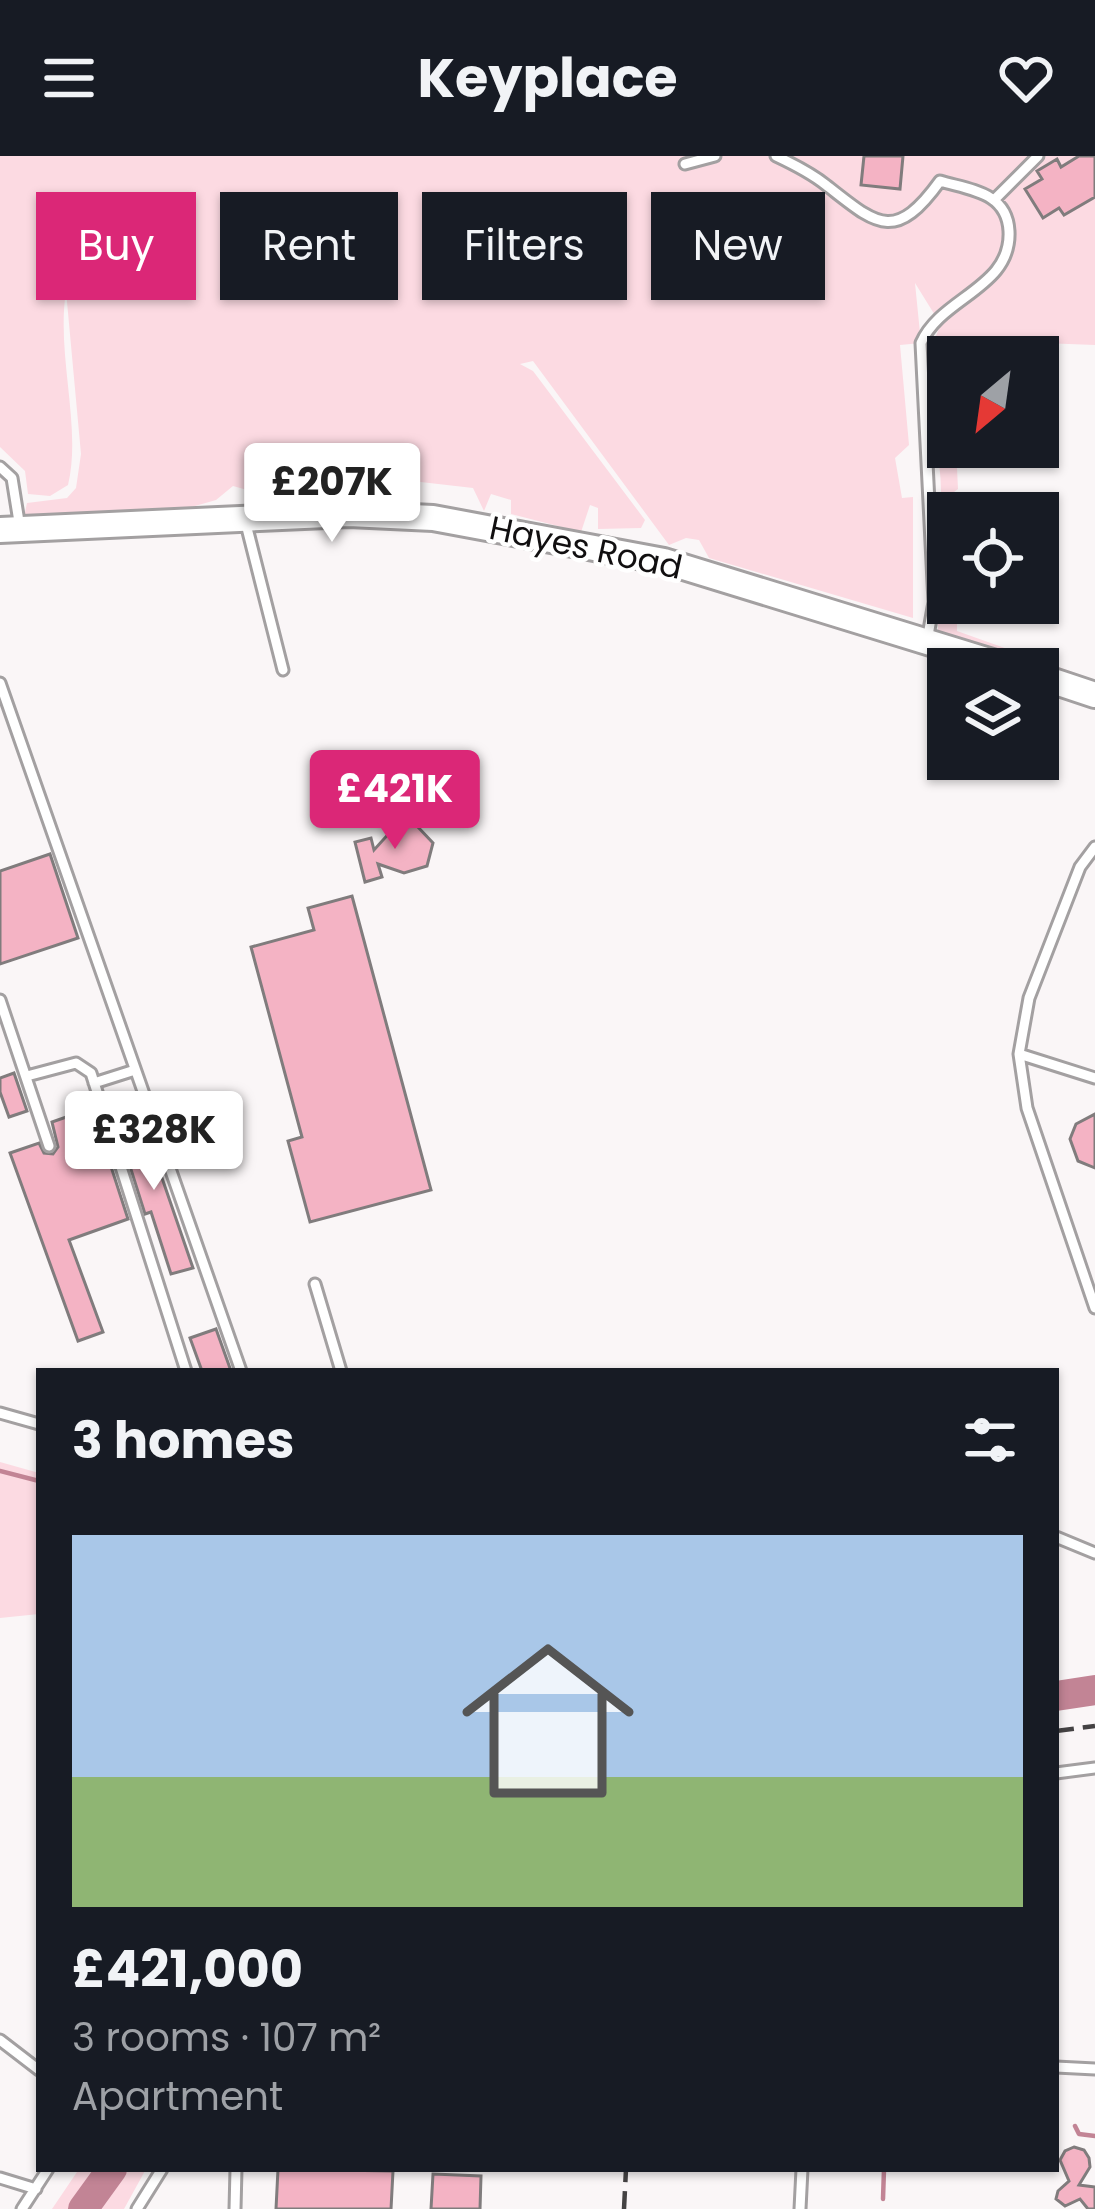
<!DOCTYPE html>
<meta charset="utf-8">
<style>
:root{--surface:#171b24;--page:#242831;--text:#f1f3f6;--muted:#9ea1a6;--line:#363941;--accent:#db2777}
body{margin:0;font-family:Poppins,sans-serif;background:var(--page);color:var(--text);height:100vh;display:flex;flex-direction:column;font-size:45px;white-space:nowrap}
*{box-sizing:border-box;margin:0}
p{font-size:39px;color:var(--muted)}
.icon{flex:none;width:66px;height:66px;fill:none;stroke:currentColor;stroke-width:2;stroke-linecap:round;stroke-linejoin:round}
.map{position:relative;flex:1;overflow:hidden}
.details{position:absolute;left:36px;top:1212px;width:1023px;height:804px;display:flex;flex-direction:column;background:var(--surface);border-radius:0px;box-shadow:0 3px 9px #0004}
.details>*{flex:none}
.hud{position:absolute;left:36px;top:36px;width:1023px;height:108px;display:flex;gap:24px}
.needle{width:78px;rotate:209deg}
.fabs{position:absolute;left:927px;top:180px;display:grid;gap:24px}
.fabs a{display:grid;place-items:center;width:132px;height:132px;border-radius:0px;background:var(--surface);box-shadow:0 3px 9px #0004;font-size:60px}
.price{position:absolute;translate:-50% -102px;padding:0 27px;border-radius:12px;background:#fff;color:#222;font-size:39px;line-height:78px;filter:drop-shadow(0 3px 6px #0008)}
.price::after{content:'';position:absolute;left:50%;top:72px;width:36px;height:27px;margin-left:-18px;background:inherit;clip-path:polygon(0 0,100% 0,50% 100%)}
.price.selected{background:var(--accent);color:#fff}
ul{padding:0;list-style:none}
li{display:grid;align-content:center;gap:24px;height:636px;padding:0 36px}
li+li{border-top:3px solid var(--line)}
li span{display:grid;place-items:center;height:372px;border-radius:0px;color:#555}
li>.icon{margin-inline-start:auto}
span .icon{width:216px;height:216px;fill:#fffc;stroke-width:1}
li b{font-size:51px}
h2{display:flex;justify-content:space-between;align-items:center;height:144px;padding:0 36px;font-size:51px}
.pill{padding:0 42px;border-radius:0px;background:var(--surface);box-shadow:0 3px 9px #0004;font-size:42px;line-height:108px}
.pill.selected{background:var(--accent);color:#fff}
header{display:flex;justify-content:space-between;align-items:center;height:156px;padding:0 36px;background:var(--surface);font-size:54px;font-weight:700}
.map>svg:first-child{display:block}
.green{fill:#fcdae2}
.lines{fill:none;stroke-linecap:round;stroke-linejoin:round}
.stream{stroke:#c28495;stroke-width:4.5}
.river{stroke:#c28495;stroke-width:30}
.building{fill:#f4b3c4;stroke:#807c7d;stroke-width:3}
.service-casing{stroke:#a3a0a1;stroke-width:15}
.tertiary-casing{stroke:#a3a0a1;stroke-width:30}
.service{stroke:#fff;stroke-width:9}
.tertiary{stroke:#fff;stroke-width:24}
.rail{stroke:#444243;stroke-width:4.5;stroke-dasharray:18 9;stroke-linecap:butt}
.labels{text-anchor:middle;stroke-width:9;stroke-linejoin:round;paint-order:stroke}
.street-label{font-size:33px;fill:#110f10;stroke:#fff}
</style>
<header><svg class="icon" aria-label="menu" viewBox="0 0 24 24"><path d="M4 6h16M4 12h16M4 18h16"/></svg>Keyplace<svg class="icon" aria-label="heart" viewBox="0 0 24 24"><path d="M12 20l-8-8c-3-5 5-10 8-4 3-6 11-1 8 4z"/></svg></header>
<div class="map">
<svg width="1095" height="2053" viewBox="0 0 1095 2053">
<rect width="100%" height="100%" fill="#faf6f7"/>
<path class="green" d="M 0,0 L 1095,0 L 1095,189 L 965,184 L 953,201 L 948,201 L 948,291 L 956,291 L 958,333 L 954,336 L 956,357 L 948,357 L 948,447 L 957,447 L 957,475 L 1095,524 L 1095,528 L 938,479 C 938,431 940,384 941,336 C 941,281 914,219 941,169 L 915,127 L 921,187 L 900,189 L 909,289 L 895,302 L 902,342 L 913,341 L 913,462 L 709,402 L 699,384 L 686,382 L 669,389 L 533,205 L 520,208 L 533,215 L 645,364 L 641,372 L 598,373 L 598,352 L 590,349 L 581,376 L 511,358 L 511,344 L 491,338 L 484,355 L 473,332 L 412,325 L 403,343 C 367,337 365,316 323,321 L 325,327 L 334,328 L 335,336 L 282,344 L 233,330 L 216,344 L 167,358 L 24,361 L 27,347 L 67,342 L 76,332 L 81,298 L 66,135 C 56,199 82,271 68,329 L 50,340 L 28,338 L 25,315 L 0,291 Z
M 0,1306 L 39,1317 L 39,1458 L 0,1462 Z
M 79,2013 L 146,2013 L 124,2053 L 52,2053 Z"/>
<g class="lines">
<path class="stream" d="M 0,1315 L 39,1325
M 1075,1970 L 1079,1978 L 1095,1980
M 883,2043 L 884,2013"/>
<path class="river" d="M 1056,1540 L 1095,1534
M 83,2053 L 112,2013"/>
</g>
<path class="building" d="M 864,0 L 903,0 L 900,33 L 861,29 Z
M 1079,0 L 1095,0 L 1095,41 L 1064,59 L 1059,52 L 1043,62 L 1025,33 L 1042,23 L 1037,15 L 1057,3 L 1061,11 Z
M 416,669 L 433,687 L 427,710 L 404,717 L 378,708 L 382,721 L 365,726 L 355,686 L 371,682 L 374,694 L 392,674 Z
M 50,698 L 78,782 L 0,808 L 0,715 Z
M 352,740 L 431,1034 L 310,1066 L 288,985 L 302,981 L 251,791 L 314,774 L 308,752 Z
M 14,917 L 27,955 L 9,961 L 0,936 L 0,922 Z
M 92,952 L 128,1063 L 69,1084 L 103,1176 L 78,1185 L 10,997 L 39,987 L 44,997 L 53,998 L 58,991 L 52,966 Z
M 1095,958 L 1095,1012 L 1078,1005 L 1070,983 L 1076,968 Z
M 141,961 L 193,1112 L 171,1118 L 151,1056 L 145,1058 L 117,969 Z
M 216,1173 L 231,1215 L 202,1215 L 190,1182 Z
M 1074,1991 L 1084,1994 L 1089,2002 L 1090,2011 L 1079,2029 L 1095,2031 L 1095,2053 L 1088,2053 L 1080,2043 L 1065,2050 L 1056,2043 L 1058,2035 L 1069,2025 L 1060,2004 L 1065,1995 Z
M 278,2013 L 393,2015 L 391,2053 L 276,2053 Z
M 433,2018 L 481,2020 L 480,2053 L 431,2053 Z"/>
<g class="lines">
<g class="service-casing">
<path id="service" d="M 776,0 C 793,8 811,17 826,29 C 875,67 894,89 940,25 C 970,34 1007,36 1009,75 C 1012,132 941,141 921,187 L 934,446 L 927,485
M 685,8 L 715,0
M 994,44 L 1038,0
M 0,311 L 12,322 L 20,372
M 246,368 L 283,514
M 0,527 L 241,1215
M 1095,691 L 1080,711 L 1029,842 L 1019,898 L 1027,952 L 1095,1152
M 0,844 L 49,990
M 1019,898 L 1095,922
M 27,920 L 76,907 L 91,917 L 186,1215
M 94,927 L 135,914
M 315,1128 L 341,1215
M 0,1257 L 39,1268
M 1056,1381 L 1095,1397
M 1056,1617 L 1095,1612
M 0,1884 L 39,1914
M 1056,1911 L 1095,1913
M 0,2022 L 36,2033
M 22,2053 L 48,2013
M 137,2053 L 162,2013
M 235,2053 L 236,2013
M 800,2053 L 802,2013"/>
</g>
<g class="tertiary-casing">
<path id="tertiary" d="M 0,374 L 349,358 L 433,362 L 664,405 L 1015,513
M 1038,520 L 1095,539"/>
</g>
<use href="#service" class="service"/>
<use href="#tertiary" class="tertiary"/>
<path class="rail" d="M 1056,1575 L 1095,1570
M 624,2053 L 626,2013"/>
</g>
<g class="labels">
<g class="street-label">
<text transform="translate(586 391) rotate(12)" y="12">Hayes Road</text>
</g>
</g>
</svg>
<div class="fabs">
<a><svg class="needle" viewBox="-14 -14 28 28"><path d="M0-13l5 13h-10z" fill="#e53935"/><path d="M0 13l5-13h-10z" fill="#9ea1a6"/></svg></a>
<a><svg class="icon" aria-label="locate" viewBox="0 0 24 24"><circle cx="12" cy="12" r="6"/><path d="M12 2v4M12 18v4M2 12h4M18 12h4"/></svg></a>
<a><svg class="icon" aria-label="layers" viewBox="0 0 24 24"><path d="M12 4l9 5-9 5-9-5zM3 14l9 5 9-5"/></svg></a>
</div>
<b class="price" style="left:332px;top:389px">£207K</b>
<b class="price selected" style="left:395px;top:696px">£421K</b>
<b class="price" style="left:154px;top:1037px">£328K</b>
<div class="hud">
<a class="pill selected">Buy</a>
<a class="pill">Rent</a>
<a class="pill">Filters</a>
<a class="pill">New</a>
</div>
<section class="details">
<h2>3 homes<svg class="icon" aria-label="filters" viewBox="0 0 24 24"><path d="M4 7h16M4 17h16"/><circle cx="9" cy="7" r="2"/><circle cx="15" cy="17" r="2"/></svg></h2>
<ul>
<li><span style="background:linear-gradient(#a9c7e8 65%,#8fb573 0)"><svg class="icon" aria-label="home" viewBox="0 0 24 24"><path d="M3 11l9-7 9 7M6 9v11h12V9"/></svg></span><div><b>£421,000</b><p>3 rooms · 107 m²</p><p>Apartment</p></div></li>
</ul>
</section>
</div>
